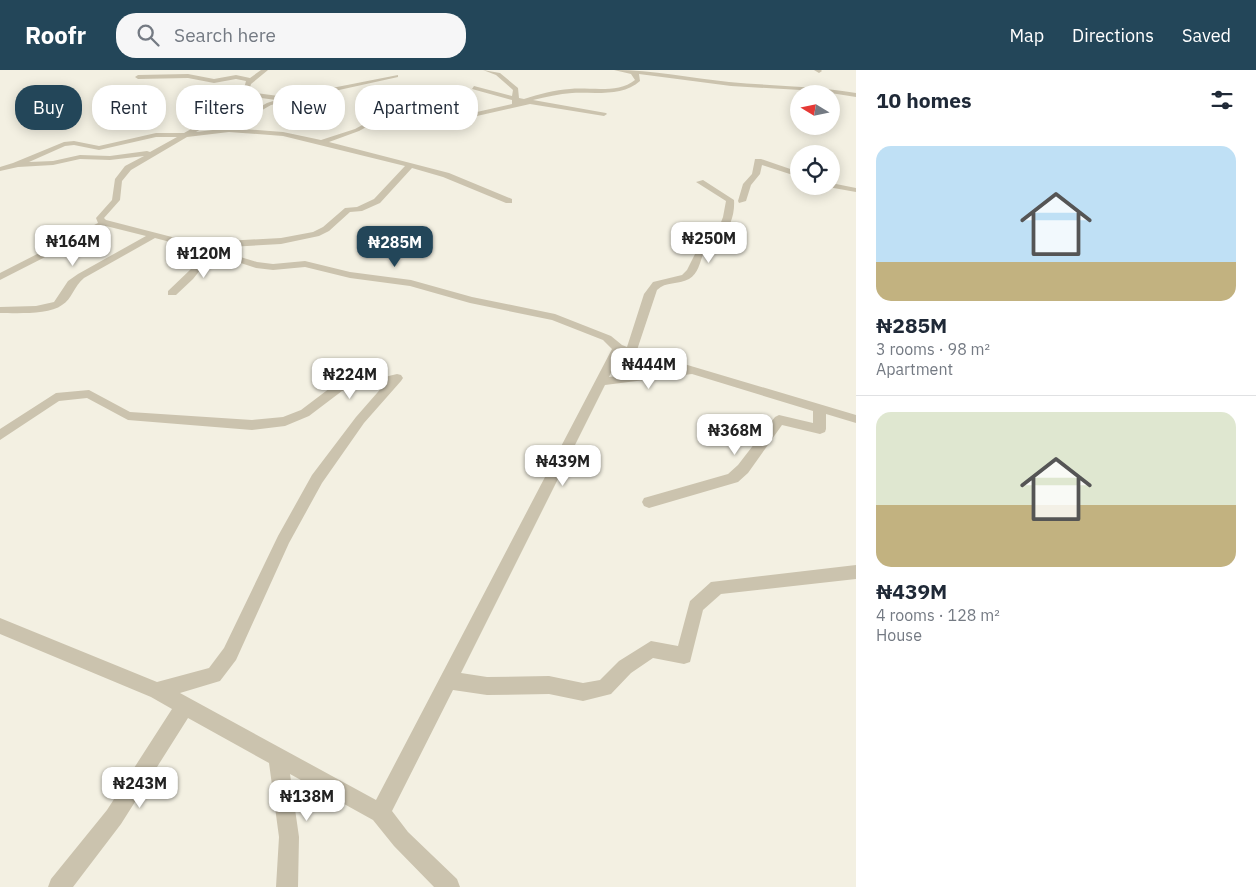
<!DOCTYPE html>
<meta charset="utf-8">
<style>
:root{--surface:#fff;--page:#f6f6f7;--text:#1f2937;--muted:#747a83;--line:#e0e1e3;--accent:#234659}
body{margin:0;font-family:"IBM Plex Sans",sans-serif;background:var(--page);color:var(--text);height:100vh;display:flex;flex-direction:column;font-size:19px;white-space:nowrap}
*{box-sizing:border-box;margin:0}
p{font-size:16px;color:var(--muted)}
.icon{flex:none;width:28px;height:28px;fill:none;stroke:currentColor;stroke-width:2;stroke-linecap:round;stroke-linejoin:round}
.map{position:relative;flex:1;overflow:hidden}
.panel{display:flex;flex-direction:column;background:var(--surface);width:400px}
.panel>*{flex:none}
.hud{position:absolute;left:15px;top:15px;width:475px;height:45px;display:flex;gap:10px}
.needle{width:32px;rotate:280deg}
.tools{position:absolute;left:790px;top:15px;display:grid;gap:10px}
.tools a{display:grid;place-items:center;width:50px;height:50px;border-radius:50%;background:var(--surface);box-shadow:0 2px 12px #0003;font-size:25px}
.price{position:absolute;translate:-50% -42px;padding:0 11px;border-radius:10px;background:#fff;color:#222;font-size:16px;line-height:32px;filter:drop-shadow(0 1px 2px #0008)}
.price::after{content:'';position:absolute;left:50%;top:30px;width:15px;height:11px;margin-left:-8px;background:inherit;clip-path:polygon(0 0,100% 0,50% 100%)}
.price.on{background:var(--accent);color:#fff}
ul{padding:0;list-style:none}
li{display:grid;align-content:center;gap:10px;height:265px;padding:0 20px}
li+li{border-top:1px solid var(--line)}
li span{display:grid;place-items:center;height:155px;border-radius:15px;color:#555}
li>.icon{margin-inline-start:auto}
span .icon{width:90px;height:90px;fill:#fffc;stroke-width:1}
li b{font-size:21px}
h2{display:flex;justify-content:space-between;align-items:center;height:60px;padding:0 20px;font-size:21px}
.pill{padding:0 18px;border-radius:20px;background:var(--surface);box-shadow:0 2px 12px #0003;font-size:18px;line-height:45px}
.pill.on{background:var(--accent);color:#fff}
header{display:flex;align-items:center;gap:30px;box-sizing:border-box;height:70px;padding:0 25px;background:var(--accent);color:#fff}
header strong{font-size:24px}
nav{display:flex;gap:28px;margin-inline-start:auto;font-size:18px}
.search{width:350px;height:45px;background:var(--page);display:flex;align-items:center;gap:12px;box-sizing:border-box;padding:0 18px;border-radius:20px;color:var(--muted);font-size:19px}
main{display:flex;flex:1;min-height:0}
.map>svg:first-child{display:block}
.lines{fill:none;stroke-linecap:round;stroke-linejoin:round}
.minor{fill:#cbc3ae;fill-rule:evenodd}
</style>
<header>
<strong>Roofr</strong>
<div class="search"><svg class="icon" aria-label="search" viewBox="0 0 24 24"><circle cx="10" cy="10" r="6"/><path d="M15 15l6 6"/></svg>Search here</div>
<nav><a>Map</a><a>Directions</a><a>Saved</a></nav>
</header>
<main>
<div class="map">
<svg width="856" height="817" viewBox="0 0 856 817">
<rect width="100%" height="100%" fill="#f3f0e2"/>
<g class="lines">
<path class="minor" d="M 261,0 L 268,0 L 251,14 L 249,22 L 286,27 L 398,5 L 398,7 L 271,35 L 231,58 L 283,62 L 321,70 L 355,59 L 388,41 L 404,36 L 468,44 L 512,34 L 512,30 L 472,19 L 474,16 L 512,26 L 513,20 L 496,5 L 483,0 L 500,3 L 518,18 L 519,28 L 524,29 C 539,24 555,20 570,19 C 590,17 618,24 635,10 L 631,4 L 614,0 C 653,0 691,8 729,12 C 772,16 814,16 856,23 L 856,27 L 818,21 L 731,16 L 639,4 L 640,11 C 623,27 594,22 572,23 C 559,24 546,27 533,30 L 606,43 L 607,44 L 604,46 L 530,34 L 468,48 L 404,40 L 392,43 L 359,61 L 329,72 L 449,103 L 512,129 L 512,133 L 506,133 L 443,107 L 412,98 L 380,133 L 362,141 L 350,142 L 329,161 L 319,166 L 281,174 L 211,178 L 257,192 L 273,194 L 305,191 L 350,202 L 411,210 L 472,227 L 555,244 L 611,266 L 622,275 L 627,277 L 644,224 L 653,212 L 682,205 L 687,200 L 699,176 L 718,160 L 723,147 L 726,131 L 696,112 L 703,110 L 734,130 C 735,144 730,160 719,169 C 713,173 707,176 704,182 C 700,191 699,203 689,209 C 678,215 666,211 657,220 L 637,280 L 856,345 L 856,353 L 826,344 L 826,359 L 825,362 L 820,364 L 782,355 L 748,403 L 738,412 L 649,438 L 644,436 L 642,432 L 644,428 L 728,404 L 738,395 L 775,347 L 779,345 L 813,353 L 813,341 L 692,304 L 605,315 L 461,603 L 487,607 L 549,606 L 583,613 L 600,610 L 619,591 L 651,571 L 678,576 L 690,531 L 711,512 L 856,495 L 856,509 L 721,524 L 703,540 L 690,592 L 684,594 L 653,588 L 631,603 L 611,624 L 583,631 L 549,624 L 487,625 L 453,620 L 392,741 L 408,762 L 457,809 L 460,817 L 434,817 L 394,776 L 373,750 L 290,704 L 299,767 L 298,817 L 276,817 L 279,767 L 269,693 L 188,648 L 121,754 L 73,817 L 48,817 L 51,809 L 107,740 L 172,639 L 151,627 L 0,564 L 0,548 L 157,612 L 209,598 L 224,578 L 278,466 L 312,405 L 356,347 L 384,315 L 368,319 L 354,318 L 342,321 L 309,346 L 285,356 L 252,360 L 128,350 L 87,328 L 59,331 L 0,370 L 0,359 L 56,323 L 89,320 L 130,342 L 252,350 L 283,347 L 301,340 L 334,315 L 354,310 L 368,311 L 397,304 L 401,305 L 403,308 L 401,311 L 364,353 L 322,413 L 289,473 L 236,590 L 220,611 L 180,623 L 376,730 L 612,279 L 603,270 L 552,250 L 470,233 L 410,216 L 350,208 L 305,197 L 273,200 L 256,198 L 198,179 L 198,187 L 201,199 L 193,209 L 176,225 L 168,225 L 168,221 L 191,199 L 188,187 L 189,177 L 155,168 L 84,208 C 74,216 72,229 62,235 C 49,245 16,243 0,243 L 0,237 L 36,236 L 54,232 L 68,211 L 78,204 L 146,166 L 106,156 L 0,210 L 0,203 L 98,153 L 96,148 L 112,130 L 115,109 L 125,96 L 144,86 L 110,90 L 80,89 L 53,95 L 18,97 L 0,101 L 0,97 L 13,93 L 64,72 L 74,71 L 99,76 L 156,63 L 184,63 L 227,39 L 231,39 L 231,41 L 196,62 L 221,59 L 267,33 L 276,30 L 247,26 L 243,22 L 246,11 L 236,9 L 214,13 L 188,8 L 138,9 L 135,7 L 138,5 L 188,4 L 214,9 L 236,5 L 250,8 ZM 229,62 L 283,66 L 405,96 L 374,129 L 357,137 L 345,138 L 323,157 L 313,162 L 281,168 L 208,172 L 203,175 L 106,150 L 104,148 L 120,130 L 122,111 L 131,100 L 187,67 ZM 156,67 L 177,67 L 150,82 L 147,81 L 110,86 L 80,85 L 53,91 L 29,92 L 65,76 L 74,75 L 99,80 ZM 621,283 L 675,299 L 609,307 Z
M 814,0 L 821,0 L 822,1 L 819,3 Z
M 755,89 L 761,89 L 799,102 L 799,107 L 762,95 L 760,104 L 751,115 L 746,131 L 739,133 L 738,131 L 743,114 L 752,104 Z
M 831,113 L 856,118 L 856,122 L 828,117 L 831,116 Z"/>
</g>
</svg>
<div class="tools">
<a><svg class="needle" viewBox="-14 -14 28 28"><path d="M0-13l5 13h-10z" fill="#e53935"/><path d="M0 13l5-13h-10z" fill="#747a83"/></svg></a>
<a><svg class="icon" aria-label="locate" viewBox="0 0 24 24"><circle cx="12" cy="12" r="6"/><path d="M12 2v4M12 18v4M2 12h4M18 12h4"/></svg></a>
</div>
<b class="price" style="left:709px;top:194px">₦250M</b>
<b class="price" style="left:73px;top:197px">₦164M</b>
<b class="price on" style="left:395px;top:198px">₦285M</b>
<b class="price" style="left:204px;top:209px">₦120M</b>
<b class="price" style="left:649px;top:320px">₦444M</b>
<b class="price" style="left:350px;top:330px">₦224M</b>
<b class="price" style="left:735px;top:386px">₦368M</b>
<b class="price" style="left:563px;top:417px">₦439M</b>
<b class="price" style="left:140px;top:739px">₦243M</b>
<b class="price" style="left:307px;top:752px">₦138M</b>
<div class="hud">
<a class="pill on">Buy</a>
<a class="pill">Rent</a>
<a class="pill">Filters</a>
<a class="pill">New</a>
<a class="pill">Apartment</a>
</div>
</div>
<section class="panel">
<h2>10 homes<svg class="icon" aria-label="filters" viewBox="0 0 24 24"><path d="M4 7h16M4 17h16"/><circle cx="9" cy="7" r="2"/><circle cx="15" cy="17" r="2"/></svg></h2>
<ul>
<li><span style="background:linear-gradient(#bfe0f5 75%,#c2b280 0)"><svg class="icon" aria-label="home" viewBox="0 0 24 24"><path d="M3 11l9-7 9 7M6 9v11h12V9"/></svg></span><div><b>₦285M</b><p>3 rooms · 98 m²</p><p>Apartment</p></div></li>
<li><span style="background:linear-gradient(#dfe7d0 60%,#c2b280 0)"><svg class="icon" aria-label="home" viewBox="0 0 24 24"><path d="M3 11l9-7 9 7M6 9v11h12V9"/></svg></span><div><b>₦439M</b><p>4 rooms · 128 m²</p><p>House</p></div></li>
</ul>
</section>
</main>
